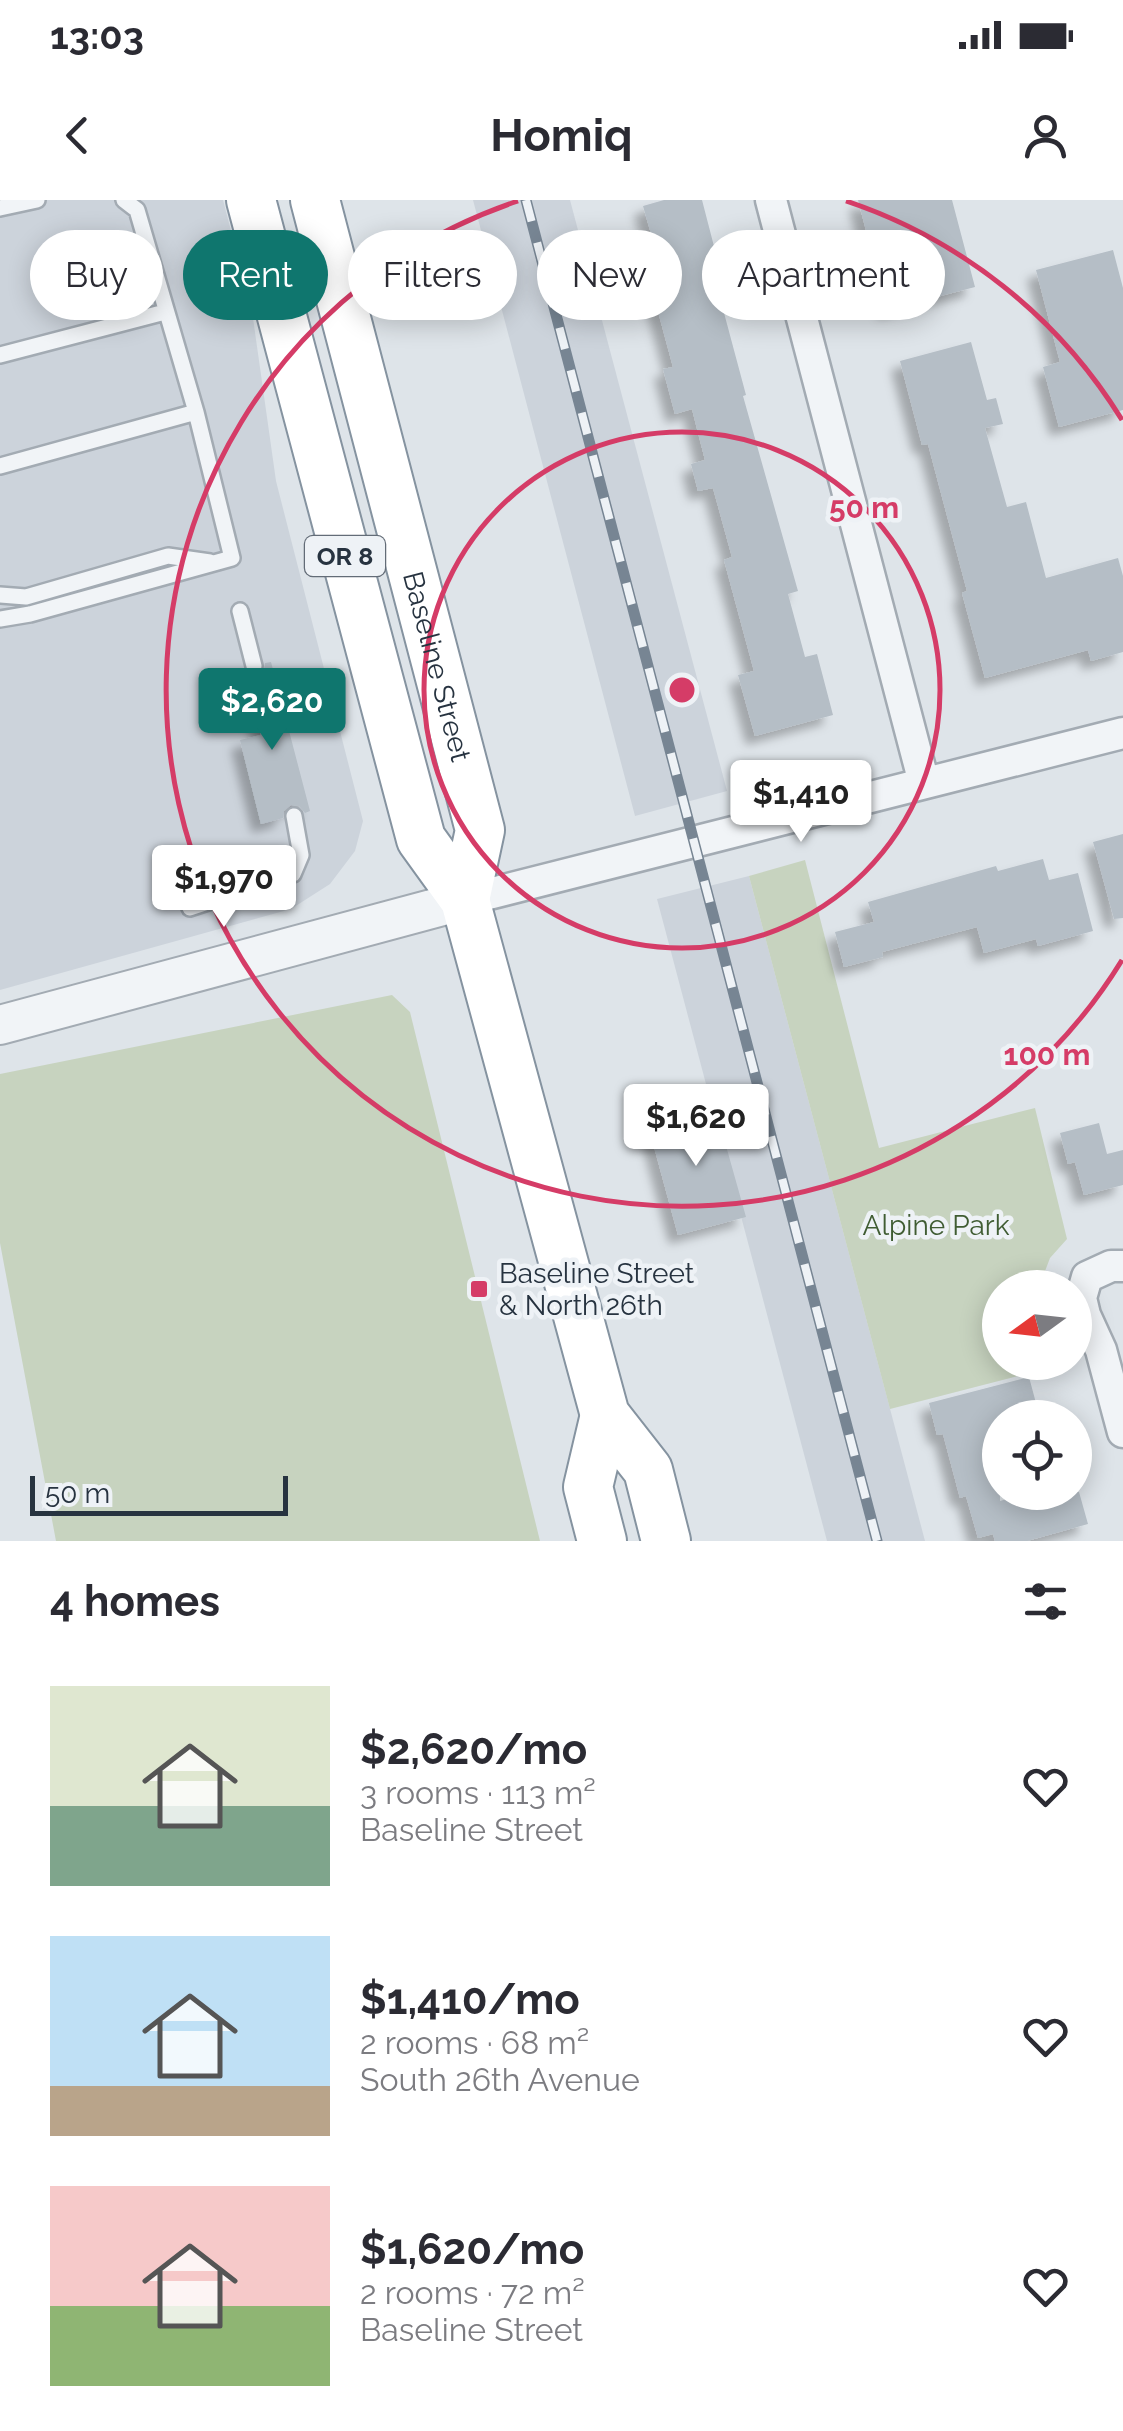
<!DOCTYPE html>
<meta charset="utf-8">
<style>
:root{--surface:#fff;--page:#f2f2f3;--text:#2b2b33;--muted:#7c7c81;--accent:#0f766e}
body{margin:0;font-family:Raleway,sans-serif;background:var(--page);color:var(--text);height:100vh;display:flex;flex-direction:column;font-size:38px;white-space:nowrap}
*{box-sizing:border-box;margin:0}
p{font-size:32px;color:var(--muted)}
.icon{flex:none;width:55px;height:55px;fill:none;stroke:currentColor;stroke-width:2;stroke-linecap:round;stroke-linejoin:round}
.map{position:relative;height:1341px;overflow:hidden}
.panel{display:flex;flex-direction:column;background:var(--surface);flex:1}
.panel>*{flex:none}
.top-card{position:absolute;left:30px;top:30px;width:1065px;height:90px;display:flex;gap:20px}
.needle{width:65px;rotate:255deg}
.controls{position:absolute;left:982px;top:1070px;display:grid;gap:20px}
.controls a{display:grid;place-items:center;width:110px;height:110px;border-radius:50%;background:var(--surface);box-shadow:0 5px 25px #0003;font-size:50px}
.scale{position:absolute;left:30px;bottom:25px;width:258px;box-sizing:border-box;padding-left:10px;border:5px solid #273340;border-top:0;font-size:28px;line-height:35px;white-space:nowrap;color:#273340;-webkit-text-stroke:8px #eef2f6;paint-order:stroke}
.price{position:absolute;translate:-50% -85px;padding:0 22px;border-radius:10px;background:#fff;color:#222;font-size:32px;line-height:65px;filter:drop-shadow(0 2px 5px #0008)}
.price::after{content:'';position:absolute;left:50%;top:60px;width:30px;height:22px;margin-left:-15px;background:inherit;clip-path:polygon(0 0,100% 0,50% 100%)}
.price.active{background:var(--accent);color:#fff}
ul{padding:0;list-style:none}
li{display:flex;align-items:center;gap:30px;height:250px;padding:0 50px}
li span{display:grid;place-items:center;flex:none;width:280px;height:200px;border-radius:0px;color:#555}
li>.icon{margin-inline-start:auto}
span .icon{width:120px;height:120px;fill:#fffc;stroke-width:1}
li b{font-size:42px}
h2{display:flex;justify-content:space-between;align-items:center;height:120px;padding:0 50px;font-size:42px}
.pill{padding:0 35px;border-radius:45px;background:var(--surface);box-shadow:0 5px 25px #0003;font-size:35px;line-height:90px}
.pill.active{background:var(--accent);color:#fff}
.status{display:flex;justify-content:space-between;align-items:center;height:70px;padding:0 50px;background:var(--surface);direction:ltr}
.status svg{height:28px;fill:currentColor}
header{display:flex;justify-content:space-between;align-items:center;height:130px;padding:0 50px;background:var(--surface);font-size:45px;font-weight:700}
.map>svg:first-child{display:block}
.built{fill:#ccd3db}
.green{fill:#c7d3bf}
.building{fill:#b5bec6;filter:url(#shadow)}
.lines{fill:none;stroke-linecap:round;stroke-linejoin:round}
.service-casing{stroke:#a3abb3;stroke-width:20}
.minor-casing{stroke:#a3abb3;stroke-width:35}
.tertiary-casing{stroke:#a3abb3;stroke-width:42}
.trunk-casing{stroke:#8593a0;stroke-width:52}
.service{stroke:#f1f4f7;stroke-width:15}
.minor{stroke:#f1f4f7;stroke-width:30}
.tertiary{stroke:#f1f4f7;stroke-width:38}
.trunk{stroke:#fff;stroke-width:48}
.rail-casing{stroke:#778593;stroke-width:11}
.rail{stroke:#eef2f6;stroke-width:8;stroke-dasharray:22;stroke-linecap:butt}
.ring{fill:none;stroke:#d53c67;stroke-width:5}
.poi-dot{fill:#d53c67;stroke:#eef2f6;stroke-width:4}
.labels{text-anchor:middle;stroke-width:9;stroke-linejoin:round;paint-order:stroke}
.shield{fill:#eef2f6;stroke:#636c77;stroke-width:2.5}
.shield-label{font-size:25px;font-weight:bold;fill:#273340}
.street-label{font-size:28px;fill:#273340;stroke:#eef2f6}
.park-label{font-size:28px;fill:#405d33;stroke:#eef2f6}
.poi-label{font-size:28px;fill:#273340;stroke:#eef2f6;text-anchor:start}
.centre{fill:#d53c67;stroke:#eef2f6;stroke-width:5}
.ring-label{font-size:30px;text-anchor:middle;font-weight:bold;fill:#d53c67;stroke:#eef2f6;stroke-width:9;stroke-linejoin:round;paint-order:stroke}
</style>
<div class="status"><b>13:03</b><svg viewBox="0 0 49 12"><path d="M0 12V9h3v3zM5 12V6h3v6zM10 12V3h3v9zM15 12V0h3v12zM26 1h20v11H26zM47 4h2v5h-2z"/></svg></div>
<header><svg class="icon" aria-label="back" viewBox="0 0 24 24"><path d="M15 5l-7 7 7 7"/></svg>Homiq<svg class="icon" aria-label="person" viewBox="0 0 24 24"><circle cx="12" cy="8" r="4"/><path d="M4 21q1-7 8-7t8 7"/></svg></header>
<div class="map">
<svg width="1123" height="1341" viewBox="0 0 1123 1341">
<defs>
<filter id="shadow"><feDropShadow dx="-9" dy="9" stdDeviation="5" flood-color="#0004"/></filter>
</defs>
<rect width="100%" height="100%" fill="#dee4e9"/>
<path class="built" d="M 0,0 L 223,0 L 252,111 L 276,281 L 363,621 L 355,651 L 330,684 L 291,709 L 0,790 Z
M 473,0 L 570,0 L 727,591 L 635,616 Z
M 749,676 L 925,1341 L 827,1341 L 657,699 Z"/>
<path class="green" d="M 805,660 L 879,948 L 1035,908 L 1067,1039 L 1050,1058 L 1039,1087 L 1000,1088 L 1000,1162 L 1068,1163 L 890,1209 L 749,676 Z
M 392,795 L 410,812 L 540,1341 L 56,1341 L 0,1043 L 0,874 Z"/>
<path class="building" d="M 664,0 L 702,0 L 723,81 L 716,83 L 746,195 L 743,196 L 798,391 L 788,394 L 805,457 L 817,454 L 833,515 L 755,536 L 738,475 L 754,471 L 724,360 L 732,357 L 713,288 L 698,291 L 691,264 L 705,260 L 692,209 L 675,214 L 663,169 L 673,167 L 648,74 L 641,76 L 634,50 L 654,44 L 643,6 Z
M 858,0 L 952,0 L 975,87 L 887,110 Z
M 1113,50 L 1123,88 L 1123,210 L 1059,227 L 1043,167 L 1060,162 L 1036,70 Z
M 971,142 L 987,200 L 996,198 L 1003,224 L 985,228 L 1007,307 L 1026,302 L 1046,378 L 1118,358 L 1123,376 L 1123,452 L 1091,461 L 1088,450 L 985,478 L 962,393 L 967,391 L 928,244 L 922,245 L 900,161 Z
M 271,462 L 310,611 L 305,613 L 299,606 L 291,605 L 284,611 L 283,618 L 261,624 L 240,540 L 261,535 L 244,471 L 250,476 L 258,477 L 264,470 L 265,463 Z
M 1123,634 L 1123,718 L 1114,719 L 1093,642 Z
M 1043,659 L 1049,680 L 1078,673 L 1093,731 L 1038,746 L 1036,739 L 984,753 L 977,727 L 882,752 L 883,757 L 844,767 L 835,732 L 874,722 L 868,702 L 996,666 L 998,671 Z
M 714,903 L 746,1017 L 678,1035 L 647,921 Z
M 1099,923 L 1107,954 L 1123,950 L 1123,985 L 1084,995 L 1075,962 L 1068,964 L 1060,933 Z
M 1029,1177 L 1040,1218 L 1000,1218 L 1000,1301 L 1031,1292 L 1079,1292 L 1088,1324 L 1027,1341 L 995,1341 L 993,1334 L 978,1338 L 966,1296 L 960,1298 L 943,1234 L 937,1235 L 929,1203 Z"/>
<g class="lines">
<g class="service-casing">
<path id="service" d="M 0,8 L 37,0
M 0,155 L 165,112
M 0,266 L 196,212
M 0,395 L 26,397 L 168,356 L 210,362
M 240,411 L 254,466
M 0,419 L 30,414 L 232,358 L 196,212 L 137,10 L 124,0
M 190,708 L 293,674 L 301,655 L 294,616"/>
</g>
<g class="minor-casing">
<path id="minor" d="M 771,0 L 924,583
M 465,700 L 1123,533
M 1123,1066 L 1111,1066 L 1087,1077 L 1081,1098 L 1085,1115 L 1101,1150 L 1123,1232"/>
</g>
<g class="tertiary-casing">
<path id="tertiary" d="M 0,825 L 465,700"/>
</g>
<g class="trunk-casing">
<g id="trunk">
<path d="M 251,0 L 421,639 L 465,700 L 605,1215 L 648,1270 L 666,1341"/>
<path id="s1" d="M 315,0 L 480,630 L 465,700"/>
<path d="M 602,1341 L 588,1287 L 605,1215"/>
</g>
</g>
<use href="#service" class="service"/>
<use href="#minor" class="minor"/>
<use href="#tertiary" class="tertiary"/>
<use href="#trunk" class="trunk"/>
<g class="rail-casing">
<path id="rail" d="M 526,0 L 877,1341"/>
</g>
<use href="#rail" class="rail"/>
</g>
<g class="ring">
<circle cx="682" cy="490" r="258"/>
<path d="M1122 760A516 516 0 1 1 518 1M846 1A516 516 0 0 1 1122 220"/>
</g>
<rect class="poi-dot" x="469" y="1079" width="20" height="20" rx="5"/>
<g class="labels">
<rect class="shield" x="305" y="336" width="80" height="40" rx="8"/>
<g class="shield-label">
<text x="345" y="365">OR 8</text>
</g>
<g class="street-label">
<text dy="10" stroke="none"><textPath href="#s1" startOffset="482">Baseline Street</textPath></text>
</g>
<g class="park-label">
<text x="936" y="1035">Alpine Park</text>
</g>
<g class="poi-label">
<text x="499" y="1083">Baseline Street<tspan x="499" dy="32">&amp; North 26th</tspan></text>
</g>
</g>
<circle cx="682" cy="490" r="15" class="centre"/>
<g class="ring-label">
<text x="864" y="318">50 m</text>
<text x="1047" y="865">100 m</text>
</g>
</svg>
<div class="controls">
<a><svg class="needle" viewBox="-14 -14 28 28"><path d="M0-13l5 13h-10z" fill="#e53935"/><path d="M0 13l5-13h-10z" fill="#7c7c81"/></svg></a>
<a><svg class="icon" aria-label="locate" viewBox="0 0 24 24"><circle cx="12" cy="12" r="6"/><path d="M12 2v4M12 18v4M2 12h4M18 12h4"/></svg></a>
</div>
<div class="scale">50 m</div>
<b class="price active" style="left:272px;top:553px">$2,620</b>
<b class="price" style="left:801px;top:645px">$1,410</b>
<b class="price" style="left:224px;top:730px">$1,970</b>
<b class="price" style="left:696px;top:969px">$1,620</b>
<div class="top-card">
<a class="pill">Buy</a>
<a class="pill active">Rent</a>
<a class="pill">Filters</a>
<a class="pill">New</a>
<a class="pill">Apartment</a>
</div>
</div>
<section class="panel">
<h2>4 homes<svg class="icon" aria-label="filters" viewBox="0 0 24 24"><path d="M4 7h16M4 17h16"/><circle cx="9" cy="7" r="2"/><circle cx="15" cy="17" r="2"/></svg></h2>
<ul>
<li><span style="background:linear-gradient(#dfe7d0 60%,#7fa58c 0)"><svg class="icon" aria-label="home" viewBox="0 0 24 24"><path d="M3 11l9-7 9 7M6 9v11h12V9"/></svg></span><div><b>$2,620/mo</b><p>3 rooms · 113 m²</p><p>Baseline Street</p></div><svg class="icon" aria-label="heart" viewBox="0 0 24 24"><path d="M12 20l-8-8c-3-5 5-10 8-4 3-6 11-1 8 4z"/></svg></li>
<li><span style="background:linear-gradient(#bfe0f5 75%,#b9a48a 0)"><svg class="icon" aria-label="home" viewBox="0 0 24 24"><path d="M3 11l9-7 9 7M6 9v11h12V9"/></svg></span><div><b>$1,410/mo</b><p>2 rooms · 68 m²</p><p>South 26th Avenue</p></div><svg class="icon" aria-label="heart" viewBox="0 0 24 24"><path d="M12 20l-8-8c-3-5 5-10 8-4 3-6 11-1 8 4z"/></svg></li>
<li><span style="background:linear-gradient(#f6c9c9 60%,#8fb573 0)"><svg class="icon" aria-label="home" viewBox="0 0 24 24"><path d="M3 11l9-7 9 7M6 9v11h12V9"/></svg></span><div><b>$1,620/mo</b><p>2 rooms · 72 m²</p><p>Baseline Street</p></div><svg class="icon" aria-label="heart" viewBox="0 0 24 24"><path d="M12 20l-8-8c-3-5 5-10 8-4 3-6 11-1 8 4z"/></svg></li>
</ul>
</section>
